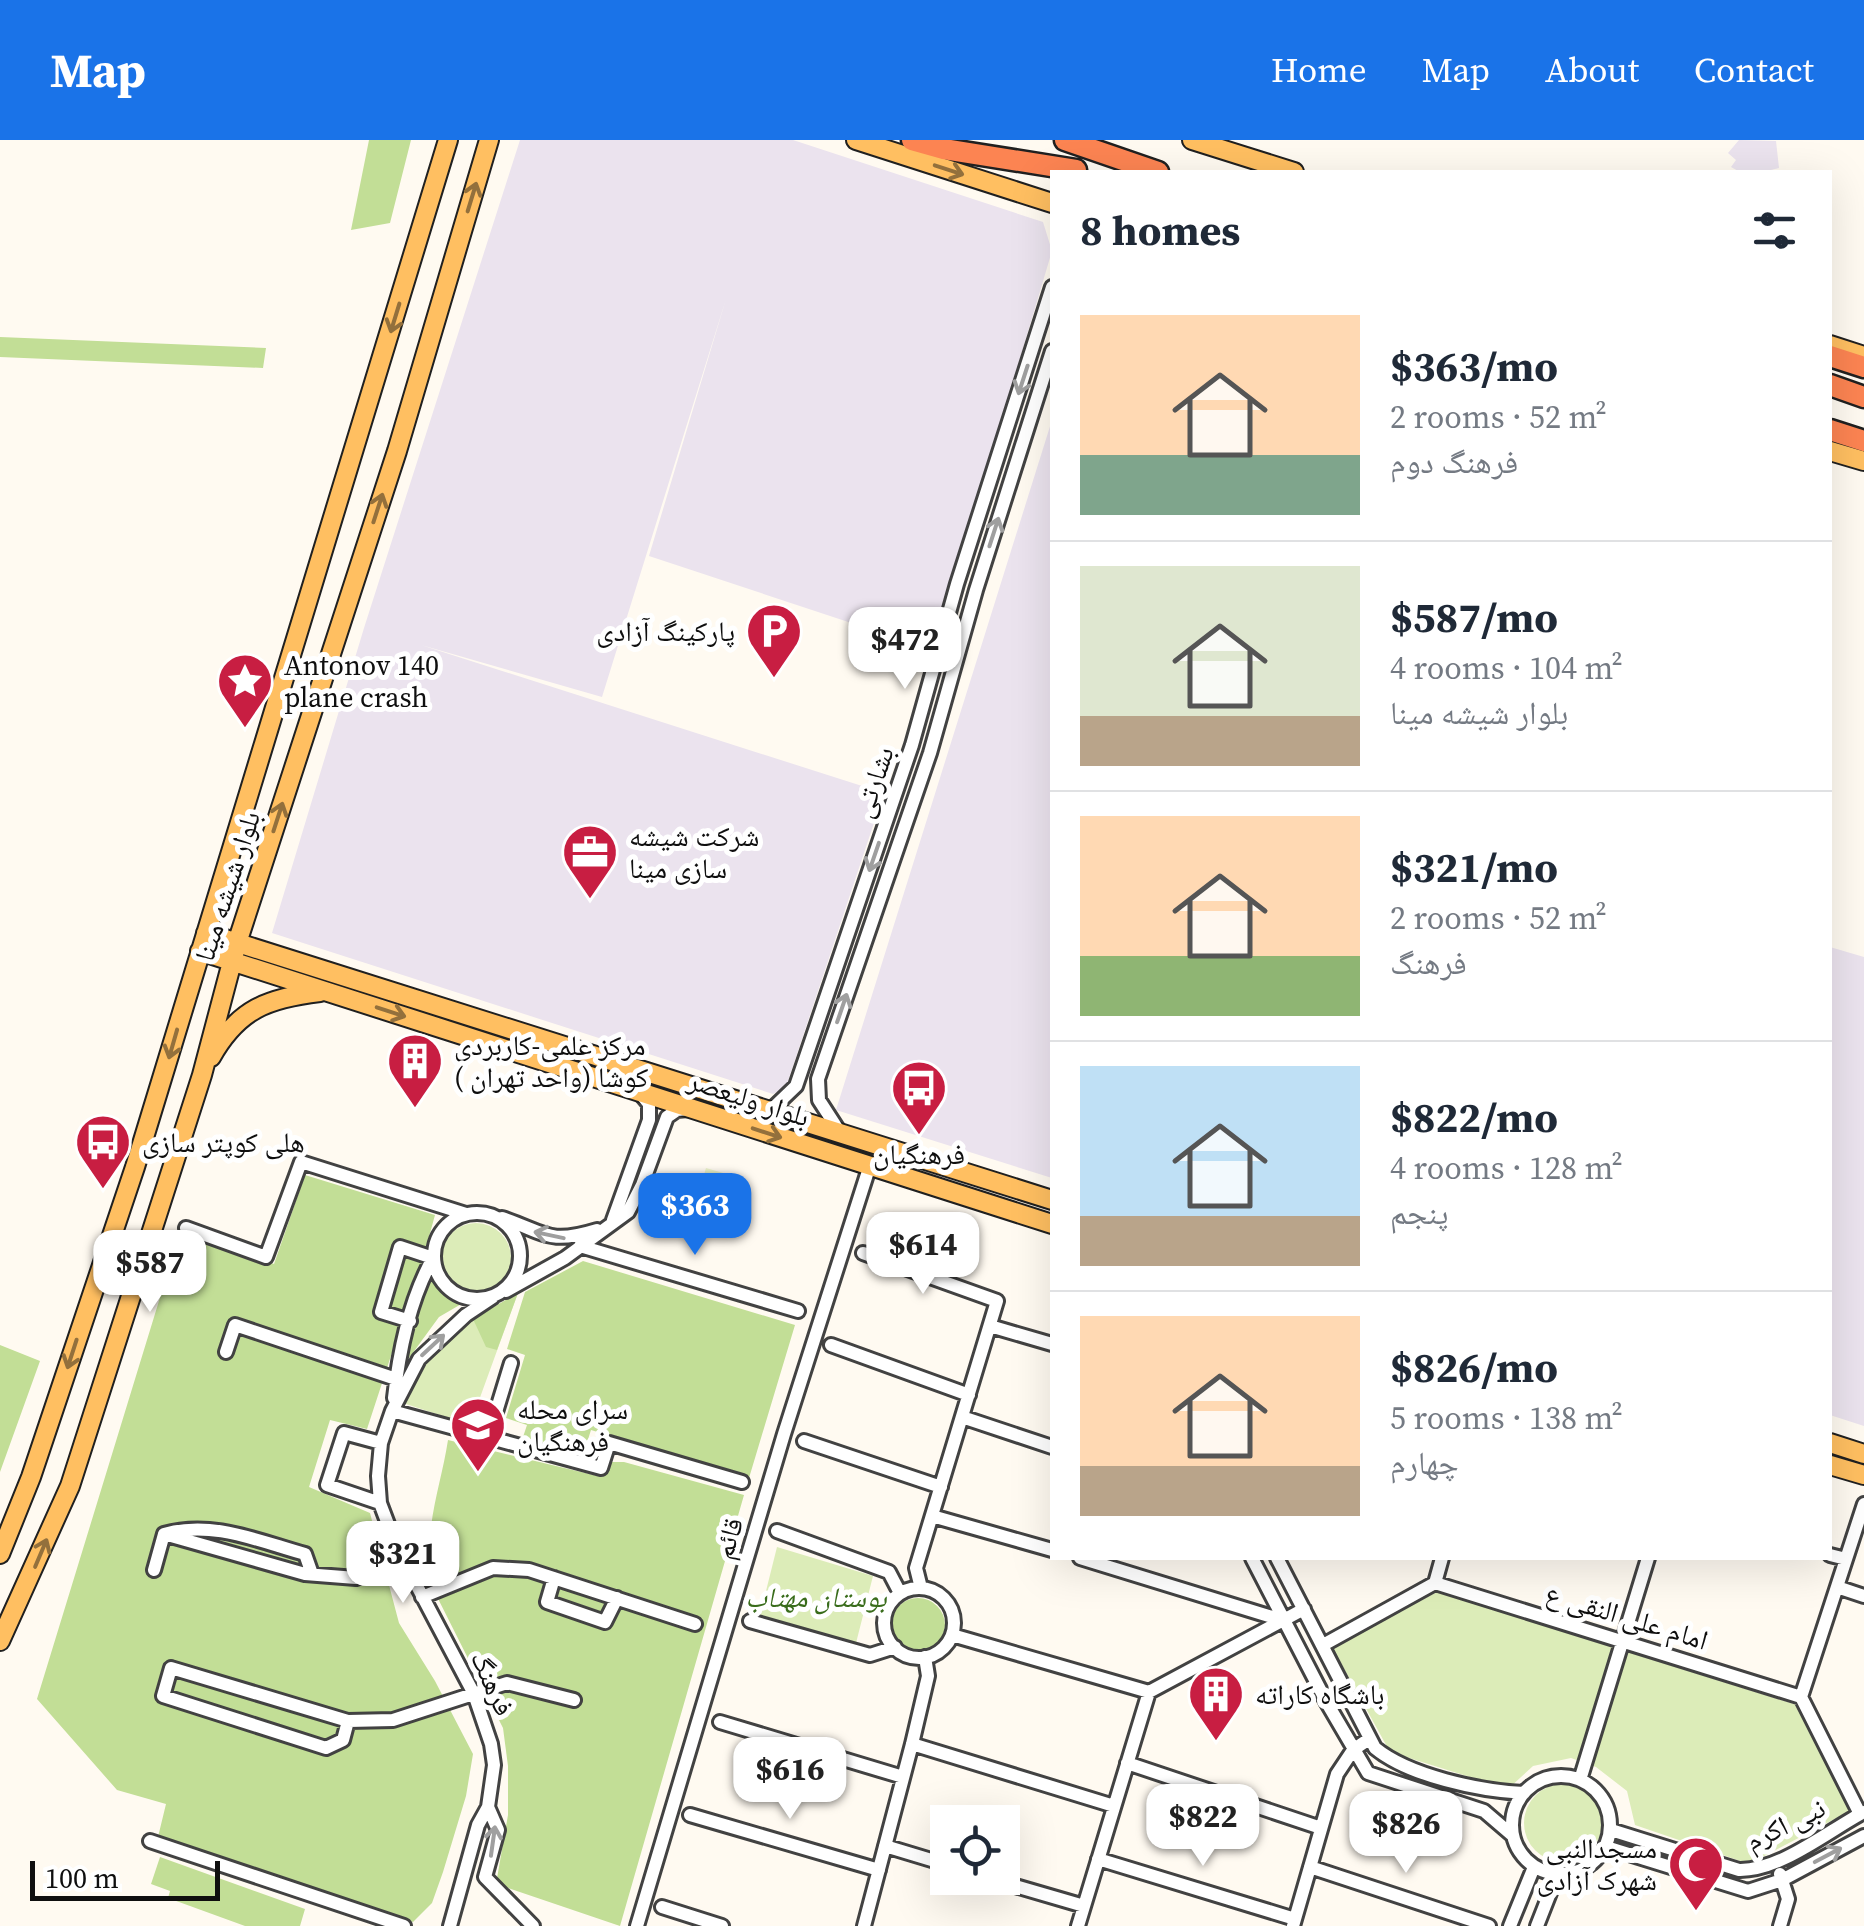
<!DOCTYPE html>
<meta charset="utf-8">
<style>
:root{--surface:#fff;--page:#f6f6f7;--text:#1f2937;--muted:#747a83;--line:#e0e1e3;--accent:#1a73e8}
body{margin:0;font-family:"Source Serif 4","Noto Naskh Arabic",serif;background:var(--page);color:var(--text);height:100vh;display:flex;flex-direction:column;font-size:38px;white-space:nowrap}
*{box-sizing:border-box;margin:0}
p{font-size:32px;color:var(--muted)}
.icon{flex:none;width:55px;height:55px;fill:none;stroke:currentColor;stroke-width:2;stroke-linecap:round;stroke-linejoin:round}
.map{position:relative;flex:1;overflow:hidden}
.panel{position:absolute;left:1050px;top:30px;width:782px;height:1390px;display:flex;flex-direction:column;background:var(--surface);border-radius:0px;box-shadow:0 10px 40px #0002}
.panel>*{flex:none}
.buttons{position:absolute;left:930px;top:1665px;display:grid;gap:20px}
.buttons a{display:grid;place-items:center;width:90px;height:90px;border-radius:0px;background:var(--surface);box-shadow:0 10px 40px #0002;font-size:50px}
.scale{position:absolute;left:30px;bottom:25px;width:190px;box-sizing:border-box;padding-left:10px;border:5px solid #0f0f0f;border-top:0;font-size:28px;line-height:35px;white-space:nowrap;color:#0f0f0f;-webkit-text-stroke:8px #fff;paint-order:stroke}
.price{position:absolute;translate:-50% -85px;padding:0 22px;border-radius:20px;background:#fff;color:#222;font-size:32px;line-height:65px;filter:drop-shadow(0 2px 5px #0008)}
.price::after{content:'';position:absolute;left:50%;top:60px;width:30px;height:22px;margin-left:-15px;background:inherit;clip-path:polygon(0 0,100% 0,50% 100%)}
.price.current{background:var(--accent);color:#fff}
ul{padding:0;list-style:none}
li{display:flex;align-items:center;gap:30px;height:250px;padding:0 30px}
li+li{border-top:2px solid var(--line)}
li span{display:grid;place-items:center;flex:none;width:280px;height:200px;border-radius:0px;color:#555}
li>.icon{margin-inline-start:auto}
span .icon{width:120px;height:120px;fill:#fffc;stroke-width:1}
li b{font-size:42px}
h2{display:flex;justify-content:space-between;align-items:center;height:120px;padding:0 30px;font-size:42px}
header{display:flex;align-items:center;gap:60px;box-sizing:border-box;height:140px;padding:0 50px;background:var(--accent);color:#fff}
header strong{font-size:48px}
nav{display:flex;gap:55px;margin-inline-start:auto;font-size:35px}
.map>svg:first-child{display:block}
.industrial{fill:#ebe3ee}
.green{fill:#dcecb8}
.forest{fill:#c2de96}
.pitch{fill:#ecf3ca}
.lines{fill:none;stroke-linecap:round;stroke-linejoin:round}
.minor-casing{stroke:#424242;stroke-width:18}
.major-casing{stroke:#202020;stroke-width:22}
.highway-casing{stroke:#202020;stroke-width:25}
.minor{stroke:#fff;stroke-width:12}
.major{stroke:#ffbf61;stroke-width:18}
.highway{stroke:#fc8452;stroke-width:20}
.oneway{stroke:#93703c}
.oneway2{stroke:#9f9f9f}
.labels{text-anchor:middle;stroke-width:10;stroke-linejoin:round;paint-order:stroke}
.poi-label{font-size:28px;fill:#0f0f0f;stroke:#fff;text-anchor:start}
.street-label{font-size:28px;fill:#0f0f0f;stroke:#fff}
.park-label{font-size:28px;font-style:italic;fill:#396c1b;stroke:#fff}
</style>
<header>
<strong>Map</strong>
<nav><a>Home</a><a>Map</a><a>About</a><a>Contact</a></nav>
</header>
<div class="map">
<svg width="1864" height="1786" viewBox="0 0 1864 1786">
<rect width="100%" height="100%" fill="#fffaf1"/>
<path class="industrial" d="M 520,0 L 793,0 L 1043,82 L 1052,111 L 933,510 L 649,416 L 726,159 L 602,557 L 421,505 L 884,653 L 786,947 L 773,954 L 272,793 L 364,488 Z
M 1739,0 L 1776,1 L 1779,28 L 1771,30 L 1771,32 L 1740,32 L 1731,27 L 1736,20 L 1728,13 Z
M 1052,280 L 1052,1038 L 836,970 Z
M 1830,807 L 1864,817 L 1864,1286 L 1830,1275 Z"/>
<path class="green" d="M441 1118a35 35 0 1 1 70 0a35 35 0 1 1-70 0Z
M 518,1153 L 470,1285 L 400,1262 L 426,1219 L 466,1184 Z
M 777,1407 L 873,1436 L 855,1507 L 759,1479 Z
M 1437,1452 L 1797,1565 L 1850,1671 L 1749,1724 L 1635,1685 L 1627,1651 L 1596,1627 L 1571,1618 L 1533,1626 L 1508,1649 L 1390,1612 L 1332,1507 Z
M1524 1683a39 39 0 1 1 78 0a39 39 0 1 1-78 0Z"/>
<path class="forest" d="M 369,0 L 411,0 L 390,83 L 351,90 Z
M 0,197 L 266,208 L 263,228 L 0,217 Z
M 305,1035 L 435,1075 L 408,1173 L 404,1176 L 367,1289 L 330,1280 L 309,1347 L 370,1373 L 399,1483 L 435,1541 L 473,1614 L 466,1656 L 443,1732 L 432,1763 L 413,1782 L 158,1697 L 166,1664 L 117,1650 L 37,1559 L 181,1089 L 274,1124 Z
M 583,1121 L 795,1185 L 749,1338 L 591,1290 L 583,1315 L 523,1297 L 527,1285 L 506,1278 L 525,1215 L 507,1209 L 525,1152 Z
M 430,1133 C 439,1148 444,1161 463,1163 L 439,1177 L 401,1229 Z
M 518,1153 L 497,1210 L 486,1207 L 473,1179 Z
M 0,1205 L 40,1221 L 0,1332 Z
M 448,1300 L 602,1337 L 611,1322 L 624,1322 L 744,1355 L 620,1786 L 496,1744 L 508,1675 L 508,1626 L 503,1588 L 403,1389 L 411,1398 L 430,1398 C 432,1366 443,1333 448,1300 Z
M891 1485a27 27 0 1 1 54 0a27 27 0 1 1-54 0Z
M 160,1717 L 305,1769 L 300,1786 L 245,1786 L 168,1758 L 170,1751 L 151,1744 Z"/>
<path class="pitch" d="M 706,1028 L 737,1037 L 723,1083 L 692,1074 Z"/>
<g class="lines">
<g class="minor-casing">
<path id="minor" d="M 772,969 L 796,946 L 912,605 L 957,444 L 1052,147
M 839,991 L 819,960 L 818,939 L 930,613 L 976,450 L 1052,211
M434 1116a43 43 0 1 1 86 0a43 43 0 1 1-86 0Z
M 502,1078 C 546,1093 548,1105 597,1090
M 613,1080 L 649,980 L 649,964 L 639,952
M 186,1088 L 266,1117 L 301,1022 L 466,1074
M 580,1106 L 798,1171
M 863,1113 L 997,1161 L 916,1428 L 921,1448
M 506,1151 L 565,1118 L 628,1072 L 642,1045 L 667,977 L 677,970 L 688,969
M 990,1186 L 1052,1204
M 831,1205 L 969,1255
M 226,1212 L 235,1185 L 396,1239
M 394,1258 C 399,1212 410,1159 433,1118 L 400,1107 L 381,1172 L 410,1181
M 392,1271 L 601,1328 L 609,1303 L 742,1342
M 962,1277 L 1052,1307
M 488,1298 L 511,1223
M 804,1301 L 941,1347
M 380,1363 L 327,1345 L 344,1293 L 381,1303
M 932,1376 L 1052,1410
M 777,1391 L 889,1432 L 900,1453
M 164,1394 L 305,1434 L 356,1438 L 404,1421
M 1830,1415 L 1846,1419
M 1080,1418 L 1285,1481
M 1252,1418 L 1327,1563 L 1368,1633 L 1484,1671 L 1512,1695
M 1277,1418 L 1375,1608 C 1409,1636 1480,1651 1524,1653
M 154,1430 L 164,1394 C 212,1380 258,1401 305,1414 L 312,1434
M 554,1438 L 547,1462 L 605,1482 L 617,1458
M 1435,1443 L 1442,1418
M 1837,1447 L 1864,1456
M884 1483a35 35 0 1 1 70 0a35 35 0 1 1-70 0Z
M 422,1457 L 493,1428 L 529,1430 L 695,1484
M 750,1481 L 870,1515 L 895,1507
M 952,1495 L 1149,1552 L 1304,1469
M 1323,1505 L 1435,1443 L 1801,1557 L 1860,1674
M 1801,1557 L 1864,1364
M 348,1581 L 343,1600 L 326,1608 L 163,1556 L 171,1528 L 348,1581 L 393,1580 L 507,1543 L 574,1560
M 720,1582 L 903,1637
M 912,1604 L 1114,1666
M 1127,1623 L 1321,1688
M1512 1685a49 49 0 1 1 98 0a49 49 0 1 1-98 0Z
M 1580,1640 L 1648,1418
M 488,1667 L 498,1690 L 485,1737 L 533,1786
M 690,1675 L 879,1730
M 1611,1690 L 1739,1730 C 1780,1731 1828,1691 1864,1672
M 150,1701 L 404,1786
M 885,1706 L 948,1725
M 1606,1707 L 1748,1751 L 1782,1740 L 1864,1696
M 1098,1719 L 1295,1779
M 1310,1727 L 1489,1786
M 1780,1734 L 1788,1759 L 1780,1786
M 988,1738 L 1084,1766
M 662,1767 L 722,1786
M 450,1786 L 478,1685 L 488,1667 L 494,1625 L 491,1604 L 474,1554 L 397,1408 L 380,1363 L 378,1336 L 381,1303 L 392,1271 L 419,1219 L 466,1175 L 493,1157
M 637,1786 L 784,1294 L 870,1025
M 864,1786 L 912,1604 L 928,1536 L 925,1517
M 1078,1786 L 1149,1552
M 1293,1786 L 1337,1634 L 1353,1610 L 1369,1599
M 1510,1786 L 1534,1727
M 1537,1786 L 1557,1735"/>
</g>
<g class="major-casing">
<path id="major" d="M 856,0 L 1052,63
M 1192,0 L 1294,32
M 1830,205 L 1864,216
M 1830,311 L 1864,321
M 206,793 L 1052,1060
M 200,811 L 1052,1084
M 211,917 C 238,869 268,858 320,852
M 1830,1303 L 1864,1314
M 1830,1325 L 1864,1335
M 0,1414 L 31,1337 L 135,1027 L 448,0
M 0,1501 L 70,1346 L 202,935 L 237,803 L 397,311 L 489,0"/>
</g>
<g class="highway-casing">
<path id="highway" d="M 912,0 L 944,9 L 1076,30
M 1065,0 L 1158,32
M 1830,216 L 1864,227
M 1830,245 L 1864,257
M 1830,290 L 1864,301"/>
</g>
<use href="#minor" class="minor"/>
<use href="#major" class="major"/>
<use href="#highway" class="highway"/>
</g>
<defs><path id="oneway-shaft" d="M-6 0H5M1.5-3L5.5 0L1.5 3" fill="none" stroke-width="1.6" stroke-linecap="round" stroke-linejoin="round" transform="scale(2.5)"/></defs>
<g class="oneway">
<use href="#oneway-shaft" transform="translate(949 30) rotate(18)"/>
<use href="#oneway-shaft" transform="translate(472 57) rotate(-73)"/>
<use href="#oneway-shaft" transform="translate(395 178) rotate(107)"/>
<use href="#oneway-shaft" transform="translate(378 368) rotate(-72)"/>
<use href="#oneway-shaft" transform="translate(278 677) rotate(-72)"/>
<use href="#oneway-shaft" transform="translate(391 872) rotate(18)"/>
<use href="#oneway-shaft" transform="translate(173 904) rotate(106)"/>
<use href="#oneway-shaft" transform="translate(767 993) rotate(18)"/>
<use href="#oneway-shaft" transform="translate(72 1214) rotate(108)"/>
<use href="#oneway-shaft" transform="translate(41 1413) rotate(-67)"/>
</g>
<g class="oneway2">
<use href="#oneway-shaft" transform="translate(1023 240) rotate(108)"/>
<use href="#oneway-shaft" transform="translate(994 392) rotate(-72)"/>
<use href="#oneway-shaft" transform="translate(874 717) rotate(109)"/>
<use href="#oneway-shaft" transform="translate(842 868) rotate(-71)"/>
<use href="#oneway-shaft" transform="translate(549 1095) rotate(-168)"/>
<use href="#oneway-shaft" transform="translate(433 1205) rotate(-43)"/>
<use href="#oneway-shaft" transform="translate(493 1701) rotate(-82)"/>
<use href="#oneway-shaft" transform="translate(1828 1715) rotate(-28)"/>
</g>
<defs>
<g id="parking-pin" transform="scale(2.875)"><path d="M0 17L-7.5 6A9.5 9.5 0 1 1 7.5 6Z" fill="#c81e42" stroke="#fff"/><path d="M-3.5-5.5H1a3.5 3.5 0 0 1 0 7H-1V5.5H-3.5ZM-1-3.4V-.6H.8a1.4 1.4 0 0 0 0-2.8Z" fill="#fff"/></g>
<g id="sight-pin" transform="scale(2.875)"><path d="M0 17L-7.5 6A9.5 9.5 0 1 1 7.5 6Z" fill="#c81e42" stroke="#fff"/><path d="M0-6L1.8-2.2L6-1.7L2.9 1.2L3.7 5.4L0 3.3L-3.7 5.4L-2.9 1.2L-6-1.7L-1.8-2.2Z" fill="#fff"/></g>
<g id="office-pin" transform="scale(2.875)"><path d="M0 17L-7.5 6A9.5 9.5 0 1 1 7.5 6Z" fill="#c81e42" stroke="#fff"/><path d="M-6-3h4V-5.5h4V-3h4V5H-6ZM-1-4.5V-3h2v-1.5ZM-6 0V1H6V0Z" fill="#fff"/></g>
<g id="building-pin" transform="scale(2.875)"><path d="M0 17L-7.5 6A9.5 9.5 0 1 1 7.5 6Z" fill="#c81e42" stroke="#fff"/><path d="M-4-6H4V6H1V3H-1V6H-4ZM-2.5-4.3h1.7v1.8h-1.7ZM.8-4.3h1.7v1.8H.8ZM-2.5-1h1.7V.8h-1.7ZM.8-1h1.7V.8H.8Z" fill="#fff"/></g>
<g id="bus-pin" transform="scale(2.875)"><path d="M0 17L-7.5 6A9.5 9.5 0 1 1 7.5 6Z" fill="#c81e42" stroke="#fff"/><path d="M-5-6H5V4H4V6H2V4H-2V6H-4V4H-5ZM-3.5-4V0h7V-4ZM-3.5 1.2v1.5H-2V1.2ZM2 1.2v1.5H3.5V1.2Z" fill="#fff"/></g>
<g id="school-pin" transform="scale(2.875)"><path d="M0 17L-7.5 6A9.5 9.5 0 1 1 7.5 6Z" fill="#c81e42" stroke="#fff"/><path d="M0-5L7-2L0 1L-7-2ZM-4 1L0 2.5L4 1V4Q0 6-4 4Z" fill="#fff"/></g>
<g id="mosque-pin" transform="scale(2.875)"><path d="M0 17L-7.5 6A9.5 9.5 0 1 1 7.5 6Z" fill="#c81e42" stroke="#fff"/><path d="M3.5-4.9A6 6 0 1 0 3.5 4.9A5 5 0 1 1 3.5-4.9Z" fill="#fff"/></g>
</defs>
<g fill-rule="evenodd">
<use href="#parking-pin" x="774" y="491"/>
<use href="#sight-pin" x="245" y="541"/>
<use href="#office-pin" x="590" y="712"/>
<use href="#building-pin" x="415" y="921"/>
<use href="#bus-pin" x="919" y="948"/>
<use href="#bus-pin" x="103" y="1002"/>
<use href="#school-pin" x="478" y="1285"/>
<use href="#building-pin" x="1216" y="1554"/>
<use href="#mosque-pin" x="1696" y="1724"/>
</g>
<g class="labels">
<g class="poi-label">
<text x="735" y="501" text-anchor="end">پارکینگ آزادی</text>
<text x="284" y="535">Antonov 140<tspan x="284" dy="32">plane crash</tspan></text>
<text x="629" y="706">شرکت شیشه<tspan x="629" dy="32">سازی مینا</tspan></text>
<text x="454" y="915">مرکز علمی-کاربردی<tspan x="454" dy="32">کوشا (واحد تهران )</tspan></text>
<text x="142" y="1012">هلی کوپتر سازی</text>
<text x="919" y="1024" text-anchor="middle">فرهنگیان</text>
<text x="517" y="1279">سرای محله<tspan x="517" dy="32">فرهنگیان</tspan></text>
<text x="1255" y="1564">باشگاه کاراته</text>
<text x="1657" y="1718" text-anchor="end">مسجدالنبی<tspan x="1657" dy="32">شهرک آزادی</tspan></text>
</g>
<g class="street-label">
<text transform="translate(873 642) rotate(-71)" y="10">بشارتی</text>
<text transform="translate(227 746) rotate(-72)" y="10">بلوار شیشه مینا</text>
<text transform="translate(749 958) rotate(18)" y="10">بلوار ولیعصر</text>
<text transform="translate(728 1398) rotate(-73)" y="10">قائم</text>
<text transform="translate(1627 1476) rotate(17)" y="10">امام علی النقی ع</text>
<text transform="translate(493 1543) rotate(66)" y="10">فرهنگ</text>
<text transform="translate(1785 1684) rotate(-26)" y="10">نبی اکرم</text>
</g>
<g class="park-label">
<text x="816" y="1467">بوستان مهتاب</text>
</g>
</g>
</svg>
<div class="buttons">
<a><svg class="icon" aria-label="locate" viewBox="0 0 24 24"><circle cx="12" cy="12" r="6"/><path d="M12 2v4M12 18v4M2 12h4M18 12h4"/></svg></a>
</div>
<div class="scale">100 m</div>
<b class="price" style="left:905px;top:552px">$472</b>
<b class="price current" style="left:695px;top:1118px">$363</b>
<b class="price" style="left:923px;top:1157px">$614</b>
<b class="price" style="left:150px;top:1175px">$587</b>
<b class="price" style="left:403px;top:1466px">$321</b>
<b class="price" style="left:790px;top:1682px">$616</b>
<b class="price" style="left:1203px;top:1729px">$822</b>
<b class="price" style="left:1406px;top:1736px">$826</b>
<section class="panel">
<h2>8 homes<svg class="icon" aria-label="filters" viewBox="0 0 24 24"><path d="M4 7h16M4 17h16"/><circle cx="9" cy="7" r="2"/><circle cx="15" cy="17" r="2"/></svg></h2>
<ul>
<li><span style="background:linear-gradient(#ffd9b3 70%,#7fa58c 0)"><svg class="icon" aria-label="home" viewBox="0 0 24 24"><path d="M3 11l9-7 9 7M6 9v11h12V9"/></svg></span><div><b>$363/mo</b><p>2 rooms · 52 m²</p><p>فرهنگ دوم</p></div></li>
<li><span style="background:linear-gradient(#dfe7d0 75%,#b9a48a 0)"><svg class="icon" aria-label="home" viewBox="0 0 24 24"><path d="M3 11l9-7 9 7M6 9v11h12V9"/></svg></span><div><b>$587/mo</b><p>4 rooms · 104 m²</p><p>بلوار شیشه مینا</p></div></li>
<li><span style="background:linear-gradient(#ffd9b3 70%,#8fb573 0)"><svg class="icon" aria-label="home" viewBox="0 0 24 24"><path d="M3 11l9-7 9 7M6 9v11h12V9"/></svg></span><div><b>$321/mo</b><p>2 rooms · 52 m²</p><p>فرهنگ</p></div></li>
<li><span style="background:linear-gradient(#bfe0f5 75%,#b9a48a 0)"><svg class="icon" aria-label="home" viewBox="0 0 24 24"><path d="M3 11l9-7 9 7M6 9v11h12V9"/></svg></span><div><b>$822/mo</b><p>4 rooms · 128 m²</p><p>پنجم</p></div></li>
<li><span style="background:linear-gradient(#ffd9b3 75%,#b9a48a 0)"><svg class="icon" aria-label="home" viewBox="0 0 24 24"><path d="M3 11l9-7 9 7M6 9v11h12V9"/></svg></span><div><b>$826/mo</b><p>5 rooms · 138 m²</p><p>چهارم</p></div></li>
</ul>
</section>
</div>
